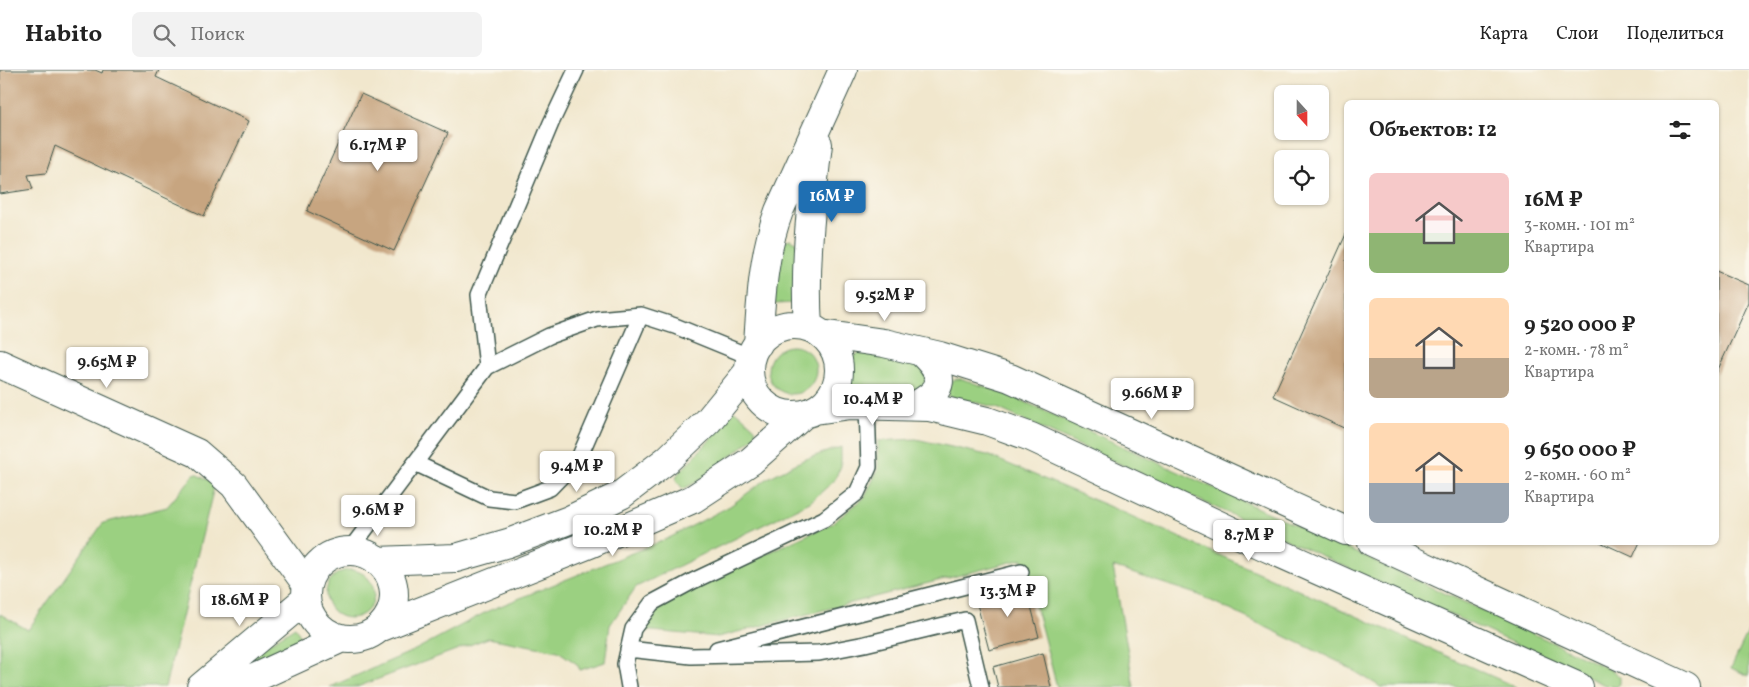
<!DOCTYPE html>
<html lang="ru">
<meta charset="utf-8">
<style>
:root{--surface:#fff;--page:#f2f2f2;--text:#222;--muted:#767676;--line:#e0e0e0;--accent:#1f6fb2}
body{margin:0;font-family:Vollkorn,serif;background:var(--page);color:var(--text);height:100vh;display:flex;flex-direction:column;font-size:19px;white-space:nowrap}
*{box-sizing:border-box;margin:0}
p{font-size:16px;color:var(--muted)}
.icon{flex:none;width:28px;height:28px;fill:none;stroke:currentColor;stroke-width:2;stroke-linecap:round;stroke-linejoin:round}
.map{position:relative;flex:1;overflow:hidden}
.sheet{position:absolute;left:1344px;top:30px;width:375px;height:445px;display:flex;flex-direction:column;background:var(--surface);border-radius:8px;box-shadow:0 1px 4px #0004}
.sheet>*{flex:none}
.needle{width:32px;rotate:159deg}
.controls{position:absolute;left:1274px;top:15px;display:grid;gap:10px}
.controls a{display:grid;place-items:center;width:55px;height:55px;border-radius:8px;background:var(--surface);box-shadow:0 1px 4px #0004;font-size:25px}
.price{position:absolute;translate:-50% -42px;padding:0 11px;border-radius:5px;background:#fff;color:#222;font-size:16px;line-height:32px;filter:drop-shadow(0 1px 2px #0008)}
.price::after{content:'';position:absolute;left:50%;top:30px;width:15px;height:11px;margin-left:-8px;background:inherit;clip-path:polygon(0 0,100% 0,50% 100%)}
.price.selected{background:var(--accent);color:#fff}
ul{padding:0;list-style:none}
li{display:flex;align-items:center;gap:15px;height:125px;padding:0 25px}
li span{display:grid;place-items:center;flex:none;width:140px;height:100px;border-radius:8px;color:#555}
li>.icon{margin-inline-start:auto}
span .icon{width:60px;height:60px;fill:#fffc;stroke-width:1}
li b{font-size:21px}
h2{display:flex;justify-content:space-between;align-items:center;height:60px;padding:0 25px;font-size:21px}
header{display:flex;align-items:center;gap:30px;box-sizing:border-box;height:70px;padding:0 25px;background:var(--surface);border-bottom:1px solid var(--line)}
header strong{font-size:24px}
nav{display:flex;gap:28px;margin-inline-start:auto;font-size:18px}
.search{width:350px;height:45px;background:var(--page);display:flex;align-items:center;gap:12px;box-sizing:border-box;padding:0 18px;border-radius:8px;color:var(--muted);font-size:19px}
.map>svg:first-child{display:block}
.green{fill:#9bd081;stroke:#5d865a}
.building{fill:#c7a580}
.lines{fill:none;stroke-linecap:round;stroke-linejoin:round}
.lane-casing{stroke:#3e564b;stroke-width:18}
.street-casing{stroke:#3e564b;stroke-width:30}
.lane{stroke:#fff;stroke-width:15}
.street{stroke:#fff;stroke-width:28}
</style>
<header>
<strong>Habito</strong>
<div class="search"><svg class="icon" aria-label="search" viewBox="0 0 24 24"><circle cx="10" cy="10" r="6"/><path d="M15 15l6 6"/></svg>Поиск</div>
<nav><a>Карта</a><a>Слои</a><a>Поделиться</a></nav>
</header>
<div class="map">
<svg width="1749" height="617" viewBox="0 0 1749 617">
<rect width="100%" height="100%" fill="#fbf7ec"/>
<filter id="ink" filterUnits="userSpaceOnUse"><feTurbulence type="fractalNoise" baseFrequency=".02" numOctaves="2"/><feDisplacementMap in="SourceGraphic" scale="10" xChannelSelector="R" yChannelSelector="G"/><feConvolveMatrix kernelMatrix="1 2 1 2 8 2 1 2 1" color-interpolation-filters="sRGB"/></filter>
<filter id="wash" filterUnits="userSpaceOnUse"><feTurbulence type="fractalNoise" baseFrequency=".0096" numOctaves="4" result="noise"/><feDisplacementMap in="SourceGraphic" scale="20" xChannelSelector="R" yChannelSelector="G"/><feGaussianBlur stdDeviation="1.12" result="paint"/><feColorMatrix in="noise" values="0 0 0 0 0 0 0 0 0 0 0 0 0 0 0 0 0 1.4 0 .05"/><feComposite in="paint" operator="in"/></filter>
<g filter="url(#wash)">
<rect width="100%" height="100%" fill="#f1e7cd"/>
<path class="green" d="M 790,169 L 797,172 L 795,233 L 775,234 L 771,232 L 782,174 L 785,171 Z
M768 300a24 24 0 1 1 48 0a24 24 0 1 1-48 0Z
M 864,282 L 918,291 L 929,310 L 917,323 L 852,325 L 849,320 L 851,289 L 857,284 Z
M 955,309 L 962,309 L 1012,326 L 1545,569 L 1613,601 L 1620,607 L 1620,614 L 1616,617 L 1605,615 L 995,337 L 949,326 C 948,318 948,314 955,309 Z
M 733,341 L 737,342 L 755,358 L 756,366 L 702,409 L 683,419 L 676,410 L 677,405 L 709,371 L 726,347 Z
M 916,369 L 987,385 L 1120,441 L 1516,617 L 1381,617 L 1339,592 L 1199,525 L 1113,497 L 1134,617 L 1057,617 L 1023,489 L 718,567 L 641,560 L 661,537 L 698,515 L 833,453 L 864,428 L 878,400 L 878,371 Z
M 841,377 L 841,396 L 834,411 L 810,432 L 636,517 L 610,555 L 605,592 L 580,600 L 577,594 L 558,581 L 488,568 L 357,617 L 330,617 L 415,580 L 488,541 L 669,468 L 730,436 L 768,408 L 803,390 Z
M 195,404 L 215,413 L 165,617 L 0,617 L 0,544 L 28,560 L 103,453 L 167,437 Z
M326 524a24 24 0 1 1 48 0a24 24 0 1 1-48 0Z
M 295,557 L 303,571 L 246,599 L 244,589 Z
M 1749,560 L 1749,606 L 1731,598 Z"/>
<g id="blocks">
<path class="building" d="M 0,0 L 95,0 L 102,3 L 103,0 L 159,0 L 156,7 L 249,51 L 204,146 L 55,76 L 46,103 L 28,105 L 33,119 L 0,124 Z
M 361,24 L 448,63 L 394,181 L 307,141 Z
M 1346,164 L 1346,359 L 1273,326 Z
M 1716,201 L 1749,215 L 1749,232 L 1716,304 Z
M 1600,472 L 1640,472 L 1633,487 Z
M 1026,517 L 1039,567 L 989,580 L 976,530 Z
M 1043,583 L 1051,617 L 998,617 L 993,597 Z"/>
</g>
</g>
<g filter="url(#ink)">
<use href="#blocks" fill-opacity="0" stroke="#3e564b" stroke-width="1"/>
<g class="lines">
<g class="lane-casing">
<path id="lane" d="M 487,297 L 479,225 L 551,53 L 576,0
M 415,393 L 489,428 L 515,431 L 550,418 L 579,388 L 641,245
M 349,481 L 487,297 L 549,266 L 597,249 L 641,245 L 675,256 L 751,287
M 628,579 L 691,586 L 819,583 L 865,574 L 965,550 L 981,617
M 717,579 L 1021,502
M 629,617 L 625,594 L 633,559 L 652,533 L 693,511 L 824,449 L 857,423 L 869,397 L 867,335"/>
</g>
<g class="street-casing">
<path id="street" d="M749 300a45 45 0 1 1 90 0a45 45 0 1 1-90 0Z
M 808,257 C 804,196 811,134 818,74
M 821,264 L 884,273 L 940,286 L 1010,308 L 1346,461
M 758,274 C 761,229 763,184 779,141 L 843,0
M 0,294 L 197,383 L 234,415 L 307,515
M 914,336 C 946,320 946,306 921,282
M 815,340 L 851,335 L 929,337 L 987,351 L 1031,367 L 1268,478 L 1579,617
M 1372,472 L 1686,617
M306 525a44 44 0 1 1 88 0a44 44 0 1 1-88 0Z
M 377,491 L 456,488 L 508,473 L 569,450 L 621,425 L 667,390 L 708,351 L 749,301
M 379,558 L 592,473 L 693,429 L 751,391 L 804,344
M 201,617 L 306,529
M 235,617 L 342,568"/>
</g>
<use href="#lane" class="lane"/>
<use href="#street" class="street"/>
</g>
</g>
</svg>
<div class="controls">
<a><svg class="needle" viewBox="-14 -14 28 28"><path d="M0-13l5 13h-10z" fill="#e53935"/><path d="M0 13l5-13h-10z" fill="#767676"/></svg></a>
<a><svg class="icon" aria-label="locate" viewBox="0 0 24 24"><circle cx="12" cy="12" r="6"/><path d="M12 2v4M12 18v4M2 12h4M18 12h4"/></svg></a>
</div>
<b class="price" style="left:378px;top:102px">6.17M ₽</b>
<b class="price selected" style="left:832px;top:153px">16M ₽</b>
<b class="price" style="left:885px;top:252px">9.52M ₽</b>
<b class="price" style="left:107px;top:319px">9.65M ₽</b>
<b class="price" style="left:1152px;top:350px">9.66M ₽</b>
<b class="price" style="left:873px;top:356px">10.4M ₽</b>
<b class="price" style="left:577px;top:423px">9.4M ₽</b>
<b class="price" style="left:378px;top:467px">9.6M ₽</b>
<b class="price" style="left:613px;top:487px">10.2M ₽</b>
<b class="price" style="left:1249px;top:492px">8.7M ₽</b>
<b class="price" style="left:1008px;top:548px">13.3M ₽</b>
<b class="price" style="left:240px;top:557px">18.6M ₽</b>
<section class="sheet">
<h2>Объектов: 12<svg class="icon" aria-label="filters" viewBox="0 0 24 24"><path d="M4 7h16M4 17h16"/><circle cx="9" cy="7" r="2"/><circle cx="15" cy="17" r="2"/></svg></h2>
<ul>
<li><span style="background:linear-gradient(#f6c9c9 60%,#8fb573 0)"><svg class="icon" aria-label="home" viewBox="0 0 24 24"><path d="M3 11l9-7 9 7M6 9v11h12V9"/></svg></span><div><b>16M ₽</b><p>3-комн. · 101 m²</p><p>Квартира</p></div></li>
<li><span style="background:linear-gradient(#ffd9b3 60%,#b9a48a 0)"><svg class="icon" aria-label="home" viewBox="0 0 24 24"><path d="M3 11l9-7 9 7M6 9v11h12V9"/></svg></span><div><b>9 520 000 ₽</b><p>2-комн. · 78 m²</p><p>Квартира</p></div></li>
<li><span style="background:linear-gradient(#ffd9b3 60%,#9aa5b1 0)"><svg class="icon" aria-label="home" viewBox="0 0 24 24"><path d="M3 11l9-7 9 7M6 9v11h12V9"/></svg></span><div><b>9 650 000 ₽</b><p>2-комн. · 60 m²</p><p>Квартира</p></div></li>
</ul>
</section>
</div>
